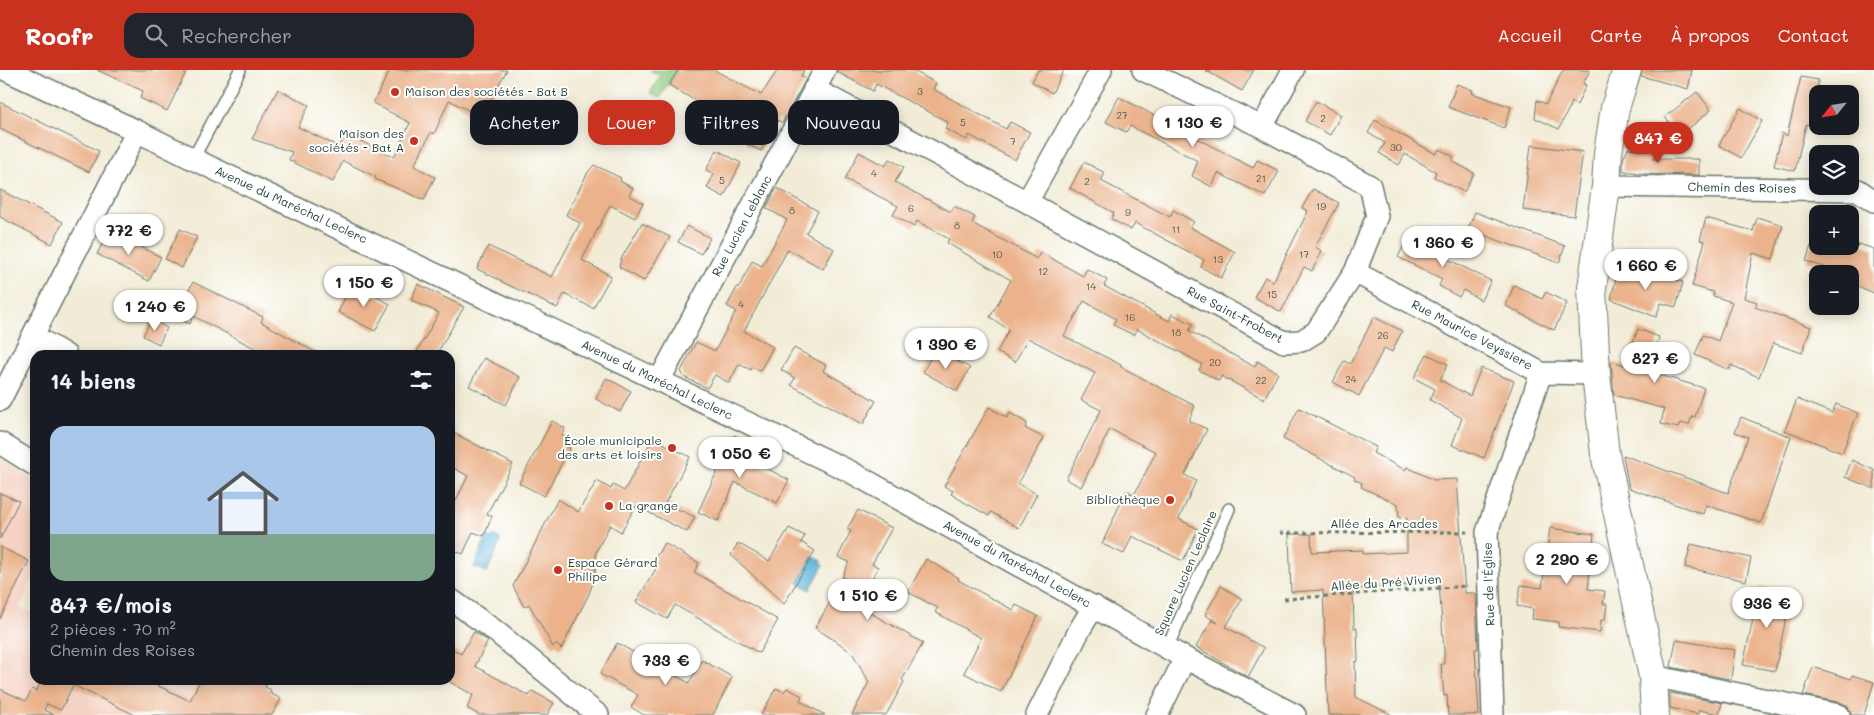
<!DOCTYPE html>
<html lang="fr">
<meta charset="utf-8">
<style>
:root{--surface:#171b24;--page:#20242c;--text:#f1f3f6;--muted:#9ea1a6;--accent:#c8321e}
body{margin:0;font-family:Mali,sans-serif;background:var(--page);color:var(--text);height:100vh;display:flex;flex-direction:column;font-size:19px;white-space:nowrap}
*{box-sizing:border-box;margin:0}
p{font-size:16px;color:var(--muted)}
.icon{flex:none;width:28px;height:28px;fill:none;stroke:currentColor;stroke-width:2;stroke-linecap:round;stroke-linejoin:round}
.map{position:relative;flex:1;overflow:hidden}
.drawer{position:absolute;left:30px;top:280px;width:425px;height:335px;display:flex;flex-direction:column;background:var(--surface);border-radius:15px;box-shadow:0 2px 12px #0003}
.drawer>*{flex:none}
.top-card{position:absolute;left:470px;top:30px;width:475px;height:45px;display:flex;gap:10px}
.needle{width:32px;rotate:240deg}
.tools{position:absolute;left:1809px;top:15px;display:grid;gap:10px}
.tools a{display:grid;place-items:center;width:50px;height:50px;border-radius:10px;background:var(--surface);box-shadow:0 2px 12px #0003;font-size:25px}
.price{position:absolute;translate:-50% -42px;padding:0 11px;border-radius:18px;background:#fff;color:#222;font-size:16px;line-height:32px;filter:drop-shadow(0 1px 2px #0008)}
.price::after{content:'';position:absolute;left:50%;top:30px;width:15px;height:11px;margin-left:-8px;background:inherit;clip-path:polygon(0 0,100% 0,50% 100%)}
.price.selected{background:var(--accent);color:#fff}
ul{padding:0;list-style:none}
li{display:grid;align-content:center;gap:10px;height:265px;padding:0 20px}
li span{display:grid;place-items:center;height:155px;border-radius:15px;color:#555}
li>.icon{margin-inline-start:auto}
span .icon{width:90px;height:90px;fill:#fffc;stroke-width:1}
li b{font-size:21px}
h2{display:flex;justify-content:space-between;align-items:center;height:60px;padding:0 20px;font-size:21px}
.pill{padding:0 18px;border-radius:15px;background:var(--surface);box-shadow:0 2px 12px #0003;font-size:18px;line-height:45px}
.pill.selected{background:var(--accent);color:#fff}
header{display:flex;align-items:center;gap:30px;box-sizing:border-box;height:70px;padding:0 25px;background:var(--accent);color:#fff}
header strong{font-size:24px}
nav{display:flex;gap:28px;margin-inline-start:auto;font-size:18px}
.search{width:350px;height:45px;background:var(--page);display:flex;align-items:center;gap:12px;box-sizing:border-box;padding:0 18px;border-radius:15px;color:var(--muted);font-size:19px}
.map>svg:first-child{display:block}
.built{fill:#f5d2c2}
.green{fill:#88c57b;stroke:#548158}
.water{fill:#57b1d4;stroke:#3b7784}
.building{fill:#ebb28b}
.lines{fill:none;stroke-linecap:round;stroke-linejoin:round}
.lane-casing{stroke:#697a6d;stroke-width:14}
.street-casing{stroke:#697a6d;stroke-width:24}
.secondary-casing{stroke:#697a6d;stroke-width:30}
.path{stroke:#697a6d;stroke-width:3;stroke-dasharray:4 4;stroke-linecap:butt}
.lane{stroke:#fff;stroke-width:11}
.street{stroke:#fff;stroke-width:21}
.secondary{stroke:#fff;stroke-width:28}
.poi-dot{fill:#c8321e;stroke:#fff;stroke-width:2}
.labels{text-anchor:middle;stroke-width:4;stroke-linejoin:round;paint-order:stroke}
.number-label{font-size:10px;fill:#525a4a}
.poi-label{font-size:12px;fill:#1f3d34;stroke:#fff;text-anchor:start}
.street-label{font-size:12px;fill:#1f3d34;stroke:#fff}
</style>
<header>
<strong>Roofr</strong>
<div class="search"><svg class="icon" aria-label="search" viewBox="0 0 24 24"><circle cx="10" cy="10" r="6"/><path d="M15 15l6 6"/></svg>Rechercher</div>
<nav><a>Accueil</a><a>Carte</a><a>À propos</a><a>Contact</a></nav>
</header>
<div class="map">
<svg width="1874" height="645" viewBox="0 0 1874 645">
<rect width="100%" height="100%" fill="#fff"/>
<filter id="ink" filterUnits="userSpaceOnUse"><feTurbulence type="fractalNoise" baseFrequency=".02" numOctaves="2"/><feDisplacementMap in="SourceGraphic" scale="10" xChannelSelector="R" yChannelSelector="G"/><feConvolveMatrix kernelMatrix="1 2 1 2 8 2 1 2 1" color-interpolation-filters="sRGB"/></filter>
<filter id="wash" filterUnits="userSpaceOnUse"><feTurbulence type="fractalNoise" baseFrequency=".0096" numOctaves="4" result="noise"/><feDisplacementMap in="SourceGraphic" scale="20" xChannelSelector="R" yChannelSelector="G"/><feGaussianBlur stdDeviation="1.12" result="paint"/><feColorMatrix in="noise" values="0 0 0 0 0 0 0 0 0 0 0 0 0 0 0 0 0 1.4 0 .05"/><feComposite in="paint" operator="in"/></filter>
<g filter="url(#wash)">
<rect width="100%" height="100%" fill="#f2ecd7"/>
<path class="built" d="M 0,390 L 5,390 L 35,409 L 35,505 L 20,538 L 35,545 L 35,610 L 173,610 L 177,613 L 179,610 L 257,610 L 238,645 L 0,645 Z"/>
<path class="green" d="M 650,0 L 678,0 L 660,28 L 650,23 L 660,6 Z"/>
<path class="water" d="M 494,465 L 501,470 L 487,502 L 474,497 L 487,466 L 493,469 Z
M 812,487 L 815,487 L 821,490 L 823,496 L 810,520 L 798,513 Z"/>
<g id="blocks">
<path class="building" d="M 97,0 L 187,0 L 167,41 L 140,28 L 143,21 Z
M 390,0 L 507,0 L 481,47 L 449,30 L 434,64 L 431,62 L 414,96 L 435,107 L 424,130 L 375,109 L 376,107 L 343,91 L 333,112 L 289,90 L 292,82 L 252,69 L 278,19 L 309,35 L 298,57 L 339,77 L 346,64 L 394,87 L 410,53 L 373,33 Z
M 678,0 L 714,0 L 761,25 L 778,0 L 804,0 L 801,6 L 806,9 L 782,53 L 778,50 L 761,81 L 746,74 L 757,52 L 728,35 L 721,46 L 669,15 Z
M 837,0 L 912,0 L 936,13 L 933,19 L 1006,59 L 1010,52 L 1030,62 L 1015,90 L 969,65 L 967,70 L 945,59 L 948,52 L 876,14 L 873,21 L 837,2 Z
M 1038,0 L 1064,0 L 1052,23 L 1032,12 Z
M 1205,0 L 1254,0 L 1242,21 Z
M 1563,0 L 1590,0 L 1583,14 L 1586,15 L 1577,35 L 1572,32 L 1559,59 L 1535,48 L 1537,30 L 1546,34 Z
M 1642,0 L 1692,0 L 1688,19 L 1641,6 Z
M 1801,7 L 1818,10 L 1818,57 L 1806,54 L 1795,101 L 1774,96 L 1782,63 L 1787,66 Z
M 1457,14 L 1473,20 L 1472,23 L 1511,37 L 1504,58 L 1448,37 Z
M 1697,22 L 1711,40 L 1680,66 L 1665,47 Z
M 1119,27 L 1163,50 L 1167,43 L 1187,53 L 1183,61 L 1253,98 L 1257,90 L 1279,101 L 1265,126 L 1218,103 L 1212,117 L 1192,106 L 1198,91 L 1130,56 L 1126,62 L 1106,52 Z
M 1316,31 L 1341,45 L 1330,65 L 1305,51 Z
M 0,32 L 99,81 L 89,102 L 0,59 Z
M 1740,38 L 1762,51 L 1741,88 L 1719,75 Z
M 1375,50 L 1436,84 L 1439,79 L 1454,87 L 1452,91 L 1474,103 L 1464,122 L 1434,107 L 1436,102 L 1405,84 L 1399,95 L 1379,83 L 1385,73 L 1368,63 Z
M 1531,75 L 1583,82 L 1574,146 L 1523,140 Z
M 1628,78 L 1661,82 L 1652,89 L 1699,89 L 1699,105 L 1646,104 L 1623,101 L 1623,89 Z
M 717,80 L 741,93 L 724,127 L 707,118 L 714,104 L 706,100 Z
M 859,82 L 885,96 L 889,89 L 904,97 L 895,112 L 951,142 L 954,136 L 975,147 L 972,153 L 1037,189 L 1040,182 L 1083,206 L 1087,199 L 1107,210 L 1104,216 L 1169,251 L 1172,244 L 1193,254 L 1189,261 L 1255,297 L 1257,291 L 1278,303 L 1264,329 L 1221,306 L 1219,311 L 1199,300 L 1202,294 L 1137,259 L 1134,265 L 1113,255 L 1116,249 L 1084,231 L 1064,266 L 1121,295 L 1121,297 L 1195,336 L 1189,351 L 1207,359 L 1185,405 L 1196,411 L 1179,449 L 1198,459 L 1183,491 L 1132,466 L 1124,484 L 1102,474 L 1126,421 L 1134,425 L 1156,382 L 1110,359 L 1081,417 L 1066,409 L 1101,340 L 1081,330 L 1095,303 L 1028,268 L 1015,292 L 997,282 L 1009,260 L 990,247 L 1011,210 L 947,173 L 949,169 L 917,151 L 914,157 L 893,145 L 898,136 L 845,109 Z
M 1084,92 L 1105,103 L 1101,111 L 1170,147 L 1173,140 L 1194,152 L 1190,157 L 1235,182 L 1221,208 L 1201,197 L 1204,190 L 1135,153 L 1131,160 L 1111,149 L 1114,143 L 1070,118 Z
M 594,95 L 621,108 L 620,111 L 633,118 L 629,125 L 643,133 L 635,148 L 610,135 L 582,190 L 611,206 L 593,238 L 564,224 L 557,238 L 502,212 L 502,211 L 477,199 L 488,176 L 552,207 L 580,153 L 566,145 L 588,102 Z
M 777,118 L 818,141 L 806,163 L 834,179 L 823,199 L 788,179 L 744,261 L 773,277 L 760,301 L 752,297 L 751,300 L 739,294 L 729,313 L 715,305 L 707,318 L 684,307 L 681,301 L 696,272 L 715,281 L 736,241 L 727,236 L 738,216 L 739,217 L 752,191 L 762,196 L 787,150 L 766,138 Z
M 1313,119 L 1339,133 L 1315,177 L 1322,181 L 1312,201 L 1304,197 L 1281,242 L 1254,227 L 1265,207 L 1273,212 L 1308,141 L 1302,138 Z
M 0,120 L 63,152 L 52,174 L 0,147 Z
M 1475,142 L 1565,176 L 1559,193 L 1468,159 Z
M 1757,147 L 1783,155 L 1773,189 L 1753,183 L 1744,228 L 1757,232 L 1755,237 L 1811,257 L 1802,283 L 1773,273 L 1759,307 L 1731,295 L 1729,300 L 1695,285 L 1703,265 L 1718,271 L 1732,232 L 1713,226 L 1713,222 L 1692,216 L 1705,171 L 1700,170 L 1706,148 L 1753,161 Z
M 642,153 L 670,167 L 644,211 L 619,197 L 621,189 Z
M 687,156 L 710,168 L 701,184 L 678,172 Z
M 180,159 L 197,167 L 182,198 L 165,189 Z
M 109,161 L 161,187 L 149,211 L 97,184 Z
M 1411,161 L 1432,172 L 1428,179 L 1491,211 L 1481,230 L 1463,220 L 1459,227 L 1439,216 L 1442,209 L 1398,187 Z
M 1859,174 L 1874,179 L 1874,223 L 1850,213 L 1850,204 L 1845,204 L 1806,191 L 1811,176 L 1858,176 Z
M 1628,196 L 1683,212 L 1676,237 L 1661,233 L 1656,247 L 1611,229 L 1616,208 L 1624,210 Z
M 193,212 L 263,247 L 261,252 L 321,285 L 268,285 L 193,246 L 190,254 L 175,247 Z
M 352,214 L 390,234 L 375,261 L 338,242 Z
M 418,214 L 464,237 L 436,285 L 415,285 L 439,243 L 411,230 Z
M 1514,215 L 1542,229 L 1546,222 L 1567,233 L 1554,260 L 1506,236 Z
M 1374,247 L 1402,261 L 1392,282 L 1384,278 L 1359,326 L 1333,312 L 1344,291 L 1350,294 Z
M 151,249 L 167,258 L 159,274 L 143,266 Z
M 1638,259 L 1659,267 L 1649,302 L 1704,318 L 1695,347 L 1692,346 L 1689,355 L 1680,353 L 1678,358 L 1661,354 L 1664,339 L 1614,325 L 1611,291 L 1625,295 Z
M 794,278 L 826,295 L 823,301 L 876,331 L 863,354 L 791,315 L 795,308 L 781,300 Z
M 935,279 L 970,298 L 957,321 L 923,302 Z
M 1427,284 L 1448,294 L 1440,310 L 1470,326 L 1481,298 L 1514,311 L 1484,388 L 1452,375 L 1462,348 L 1430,330 L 1435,319 L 1414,308 Z
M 484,288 L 520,307 L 506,335 L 469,316 Z
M 606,308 L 631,321 L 620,342 L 596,329 Z
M 1797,329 L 1832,343 L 1836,334 L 1858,343 L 1842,383 L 1785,360 Z
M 989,337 L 1007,348 L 1010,343 L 1027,353 L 1025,358 L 1044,368 L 1018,414 L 1037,424 L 1019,458 L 991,442 L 989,446 L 964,432 L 951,424 L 953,421 L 944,416 Z
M 1299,338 L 1376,377 L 1373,383 L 1405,400 L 1407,397 L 1434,410 L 1457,409 L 1465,523 L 1476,523 L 1478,579 L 1475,579 L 1479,645 L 1448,645 L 1447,625 L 1444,626 L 1441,594 L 1444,594 L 1444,581 L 1439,513 L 1353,519 L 1354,558 L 1357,558 L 1358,591 L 1355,592 L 1356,627 L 1392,645 L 1328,645 L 1323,520 L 1291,522 L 1289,464 L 1311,464 L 1312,482 L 1363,480 L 1363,484 L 1407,482 L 1407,447 L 1399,448 L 1398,434 L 1361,417 L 1362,413 L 1354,409 L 1355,407 L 1283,369 Z
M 1741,347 L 1791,367 L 1761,453 L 1706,435 L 1703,444 L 1629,418 L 1623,385 L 1728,423 L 1748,367 L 1735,362 Z
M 552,351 L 565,358 L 562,365 L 570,369 L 566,376 L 570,378 L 544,426 L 519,413 Z
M 450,361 L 513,394 L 487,444 L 492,446 L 484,466 L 473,462 L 463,484 L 450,478 L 450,443 L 468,406 L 450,396 Z
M 734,365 L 753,374 L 747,388 L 789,410 L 777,433 L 735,412 L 718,451 L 698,442 Z
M 653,368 L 690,387 L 665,433 L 695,447 L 687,462 L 636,436 L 621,462 L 610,455 L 596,482 L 595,506 L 589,524 L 561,579 L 556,574 L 553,577 L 529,534 L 524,537 L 513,516 L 558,429 L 578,442 L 597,411 L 611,419 L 613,415 L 624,421 Z
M 1852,390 L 1874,400 L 1874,419 L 1845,407 Z
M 0,423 L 19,431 L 0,469 Z
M 858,440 L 892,458 L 872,494 L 878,497 L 858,536 L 923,573 L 902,610 L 904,612 L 886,645 L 852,645 L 869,612 L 853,584 L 839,573 L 815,558 L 844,508 L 842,507 L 849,492 L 838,487 L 851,461 L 847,459 Z
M 789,458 L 805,466 L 801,472 L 815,481 L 784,534 L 731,485 L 738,473 L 769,491 Z
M 1550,458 L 1594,464 L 1588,519 L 1605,521 L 1603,534 L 1607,534 L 1605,550 L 1601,550 L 1600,562 L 1558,557 L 1559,552 L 1532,549 L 1533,539 L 1517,536 L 1521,515 L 1542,518 Z
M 664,473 L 699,493 L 694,502 L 778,550 L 759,583 L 675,535 L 667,549 L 636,532 L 657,497 L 652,494 Z
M 1691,474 L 1751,488 L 1746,511 L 1685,497 Z
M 0,477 L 29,491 L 0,549 Z
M 926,489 L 959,508 L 958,510 L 1013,540 L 1016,535 L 1038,546 L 1001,622 L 964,603 L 981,568 L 935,542 L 938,538 L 908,522 Z
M 1221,516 L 1242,529 L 1226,557 L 1264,578 L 1248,607 L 1196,577 L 1212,550 L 1218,553 L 1205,545 Z
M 1760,517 L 1791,524 L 1775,601 L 1743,595 Z
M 474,562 L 488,571 L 475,596 L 529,626 L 532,621 L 554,633 L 547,645 L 479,645 L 467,638 L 473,625 L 450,612 L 450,577 L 461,584 Z
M 1676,570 L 1735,580 L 1731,608 L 1729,609 L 1671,597 Z
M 617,573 L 689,613 L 702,590 L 732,607 L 713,645 L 644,645 L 631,637 L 638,625 L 600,604 Z
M 1813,597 L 1851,609 L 1852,605 L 1874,612 L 1864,645 L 1851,645 L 1848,636 L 1842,633 L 1803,625 Z
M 42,610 L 146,610 L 190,631 L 200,610 L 269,610 L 265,617 L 271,620 L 270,623 L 281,629 L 272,645 L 135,645 L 73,615 L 61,640 L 47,634 L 44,640 L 54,645 L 0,645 L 0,619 L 26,631 L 32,619 L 36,621 Z
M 776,618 L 784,622 L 787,618 L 802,626 L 800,631 L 825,645 L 761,645 Z
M 1670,623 L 1722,633 L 1719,644 L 1699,640 L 1698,644 L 1670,638 Z"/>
</g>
</g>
<g filter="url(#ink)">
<use href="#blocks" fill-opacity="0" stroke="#697a6d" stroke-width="1"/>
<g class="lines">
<g class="lane-casing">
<path id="lane" d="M 193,89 L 240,0
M 1167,578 L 1229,439"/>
</g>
<g class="street-casing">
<path id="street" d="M 6,0 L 137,61 L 193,89 L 849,401 L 1185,588 L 1295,645
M 814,19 L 1027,132 L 1284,272 L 1301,271 L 1316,262 L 1355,202 L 1377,146 L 1370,116 L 1262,57 L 1143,0
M 1262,57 L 1293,0
M 1606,116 L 1858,120 L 1874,131
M 1027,132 L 1101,0
M 1355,202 L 1541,303 L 1596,304
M 34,266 L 66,285
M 659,311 L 825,0
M 0,330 L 137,61
M 0,373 L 35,395
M 450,529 L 494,560 L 598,645
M 1653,606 L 1839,645
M 1037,645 L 1080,559 L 1094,536
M 1157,645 L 1185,588
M 1493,645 L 1487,462 L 1541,303"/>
</g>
<g class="secondary-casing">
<path id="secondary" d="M 1627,0 L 1615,38 L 1608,83 L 1606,116 L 1592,218 L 1596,304 L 1605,384 L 1653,606 L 1655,645"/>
</g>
<path class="path" d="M 1280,463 L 1467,462
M 1284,529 L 1468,516"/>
<use href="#lane" class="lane"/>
<use href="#street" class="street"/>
<use href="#secondary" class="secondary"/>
</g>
</g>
<g class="poi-dot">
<circle cx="395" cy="22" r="5"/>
<circle cx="414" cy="71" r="5"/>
<circle cx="672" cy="378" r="5"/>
<circle cx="1170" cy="430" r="5"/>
<circle cx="609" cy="436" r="5"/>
<circle cx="558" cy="500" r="5"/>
</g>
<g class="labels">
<g class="number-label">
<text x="920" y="25">3</text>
<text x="1122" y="49">27</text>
<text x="1323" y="52">2</text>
<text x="963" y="56">5</text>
<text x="1013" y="75">7</text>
<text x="1396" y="81">30</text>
<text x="874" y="107">4</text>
<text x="1261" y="112">21</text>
<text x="722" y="114">5</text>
<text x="1087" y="115">2</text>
<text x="1321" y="140">19</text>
<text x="911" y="142">6</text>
<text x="792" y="144">8</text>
<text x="1128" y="146">9</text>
<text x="957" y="159">8</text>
<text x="1176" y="163">11</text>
<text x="997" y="188">10</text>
<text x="1304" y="188">17</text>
<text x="1218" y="193">13</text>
<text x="1043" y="205">12</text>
<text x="1091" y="220">14</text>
<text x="1272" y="228">15</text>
<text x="741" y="238">4</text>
<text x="1130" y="251">16</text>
<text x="1176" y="266">18</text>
<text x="1383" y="269">26</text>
<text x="1215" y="296">20</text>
<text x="1351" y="313">24</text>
<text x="1261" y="314">22</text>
</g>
<g class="poi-label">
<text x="405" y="26">Maison des sociétés - Bat B</text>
<text x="404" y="68" text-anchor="end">Maison des<tspan x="404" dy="14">sociétés - Bat A</tspan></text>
<text x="662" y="375" text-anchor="end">École municipale<tspan x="662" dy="14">des arts et loisirs</tspan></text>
<text x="1160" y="434" text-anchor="end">Bibliothèque</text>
<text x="619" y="440">La grange</text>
<text x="568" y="497">Espace Gérard<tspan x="568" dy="14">Philipe</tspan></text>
</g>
<g class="street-label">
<text transform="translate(1742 118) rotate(1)" y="4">Chemin des Roises</text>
<text transform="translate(291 135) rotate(25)" y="4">Avenue du Maréchal Leclerc</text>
<text transform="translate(742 156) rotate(-62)" y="4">Rue Lucien Leblanc</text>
<text transform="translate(1235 245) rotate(28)" y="4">Rue Saint-Frobert</text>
<text transform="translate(1472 265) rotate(28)" y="4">Rue Maurice Veyssiere</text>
<text transform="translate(657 310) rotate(26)" y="4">Avenue du Maréchal Leclerc</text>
<text x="1384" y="458">Allée des Arcades</text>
<text transform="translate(1017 494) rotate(29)" y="4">Avenue du Maréchal Leclerc</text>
<text transform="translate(1186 503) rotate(-66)" y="4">Square Lucien Leclaire</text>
<text transform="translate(1386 513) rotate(-4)" y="4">Allée du Pré Vivien</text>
<text transform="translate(1489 514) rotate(-92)" y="4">Rue de l'Église</text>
</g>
</g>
</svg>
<div class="tools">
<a><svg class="needle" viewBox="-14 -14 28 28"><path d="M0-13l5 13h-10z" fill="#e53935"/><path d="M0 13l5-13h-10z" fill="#9ea1a6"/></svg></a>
<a><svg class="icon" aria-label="layers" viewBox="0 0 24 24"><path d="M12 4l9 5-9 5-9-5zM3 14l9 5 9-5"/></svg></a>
<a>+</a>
<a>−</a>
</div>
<b class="price" style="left:1193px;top:78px">1 130 €</b>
<b class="price selected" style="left:1658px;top:94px">847 €</b>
<b class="price" style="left:129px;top:186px">772 €</b>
<b class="price" style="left:1443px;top:198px">1 360 €</b>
<b class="price" style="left:1646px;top:221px">1 660 €</b>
<b class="price" style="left:364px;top:238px">1 150 €</b>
<b class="price" style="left:155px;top:262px">1 240 €</b>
<b class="price" style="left:946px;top:300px">1 390 €</b>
<b class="price" style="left:1655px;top:314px">827 €</b>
<b class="price" style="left:740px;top:409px">1 050 €</b>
<b class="price" style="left:1567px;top:515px">2 290 €</b>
<b class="price" style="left:868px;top:551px">1 510 €</b>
<b class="price" style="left:1767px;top:559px">936 €</b>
<b class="price" style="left:666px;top:616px">733 €</b>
<div class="top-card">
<a class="pill">Acheter</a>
<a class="pill selected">Louer</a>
<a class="pill">Filtres</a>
<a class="pill">Nouveau</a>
</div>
<section class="drawer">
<h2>14 biens<svg class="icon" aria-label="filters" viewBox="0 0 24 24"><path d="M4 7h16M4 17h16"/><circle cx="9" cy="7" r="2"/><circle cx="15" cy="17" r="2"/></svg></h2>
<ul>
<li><span style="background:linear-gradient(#a9c7e8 70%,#7fa58c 0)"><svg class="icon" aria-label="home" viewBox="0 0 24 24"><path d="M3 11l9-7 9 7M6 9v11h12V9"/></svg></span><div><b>847 €/mois</b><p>2 pièces · 70 m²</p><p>Chemin des Roises</p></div></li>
</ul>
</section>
</div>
